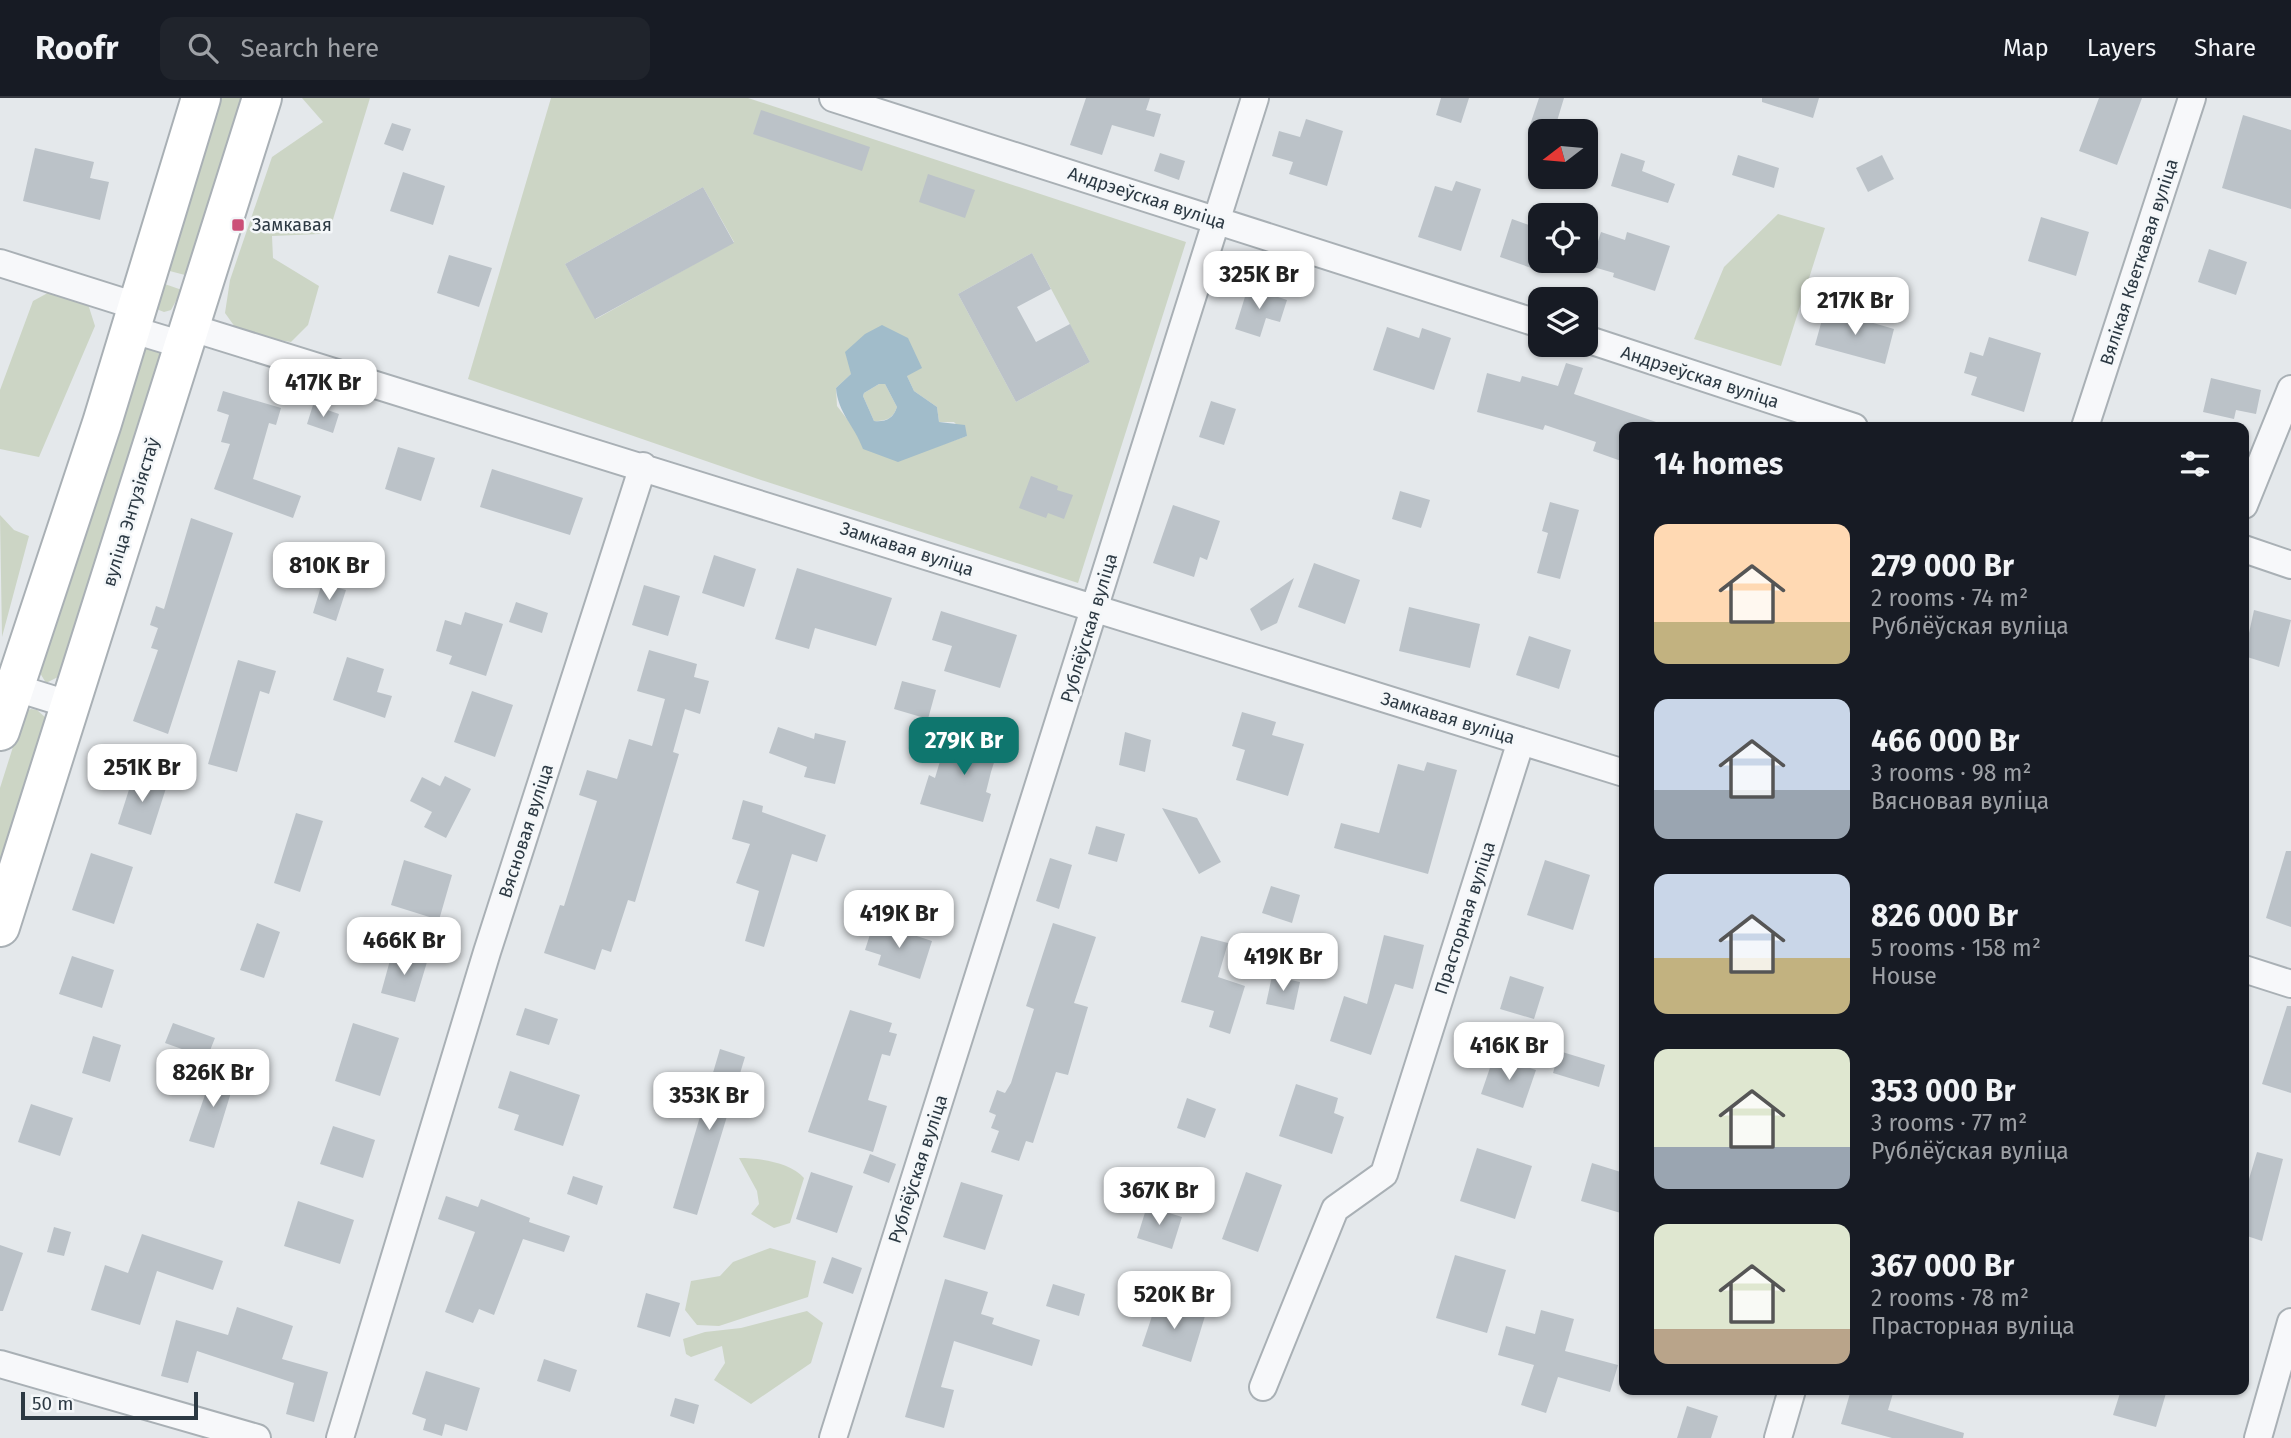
<!DOCTYPE html>
<meta charset="utf-8">
<style>
:root{--surface:#171b24;--page:#20242c;--text:#f1f3f6;--muted:#9ea1a6;--line:#363941;--accent:#0f766e}
body{margin:0;font-family:"Fira Sans",sans-serif;background:var(--page);color:var(--text);height:100vh;display:flex;flex-direction:column;font-size:26px;white-space:nowrap}
*{box-sizing:border-box;margin:0}
p{font-size:23px;color:var(--muted)}
.icon{flex:none;width:38px;height:38px;fill:none;stroke:currentColor;stroke-width:2;stroke-linecap:round;stroke-linejoin:round}
.map{position:relative;flex:1;overflow:hidden}
.drawer{position:absolute;left:1619px;top:324px;width:630px;height:973px;display:flex;flex-direction:column;background:var(--surface);border-radius:14px;box-shadow:0 2px 5px #0004}
.drawer>*{flex:none}
.needle{width:46px;rotate:254deg}
.fabs{position:absolute;left:1528px;top:21px;display:grid;gap:14px}
.fabs a{display:grid;place-items:center;width:70px;height:70px;border-radius:14px;background:var(--surface);box-shadow:0 2px 5px #0004;font-size:35px}
.scale{position:absolute;left:21px;bottom:18px;width:177px;box-sizing:border-box;padding-left:7px;border:4px solid #2c3943;border-top:0;font-size:19px;line-height:24px;white-space:nowrap;color:#2c3943;-webkit-text-stroke:5px #f4f7f9;paint-order:stroke}
.price{position:absolute;translate:-50% -60px;padding:0 16px;border-radius:14px;background:#fff;color:#222;font-size:23px;line-height:46px;filter:drop-shadow(0 2px 4px #0008)}
.price::after{content:'';position:absolute;left:50%;top:42px;width:21px;height:16px;margin-left:-10px;background:inherit;clip-path:polygon(0 0,100% 0,50% 100%)}
.price.selected{background:var(--accent);color:#fff}
ul{padding:0;list-style:none}
li{display:flex;align-items:center;gap:21px;height:175px;padding:0 35px}
li span{display:grid;place-items:center;flex:none;width:196px;height:140px;border-radius:14px;color:#555}
li>.icon{margin-inline-start:auto}
span .icon{width:84px;height:84px;fill:#fffc;stroke-width:1}
li b{font-size:30px}
h2{display:flex;justify-content:space-between;align-items:center;height:84px;padding:0 35px;font-size:30px}
header{display:flex;align-items:center;gap:42px;box-sizing:border-box;height:98px;padding:0 35px;background:var(--surface);border-bottom:2px solid var(--line)}
header strong{font-size:33px}
nav{display:flex;gap:38px;margin-inline-start:auto;font-size:24px}
.search{width:490px;height:63px;background:var(--page);display:flex;align-items:center;gap:18px;box-sizing:border-box;padding:0 24px;border-radius:14px;color:var(--muted);font-size:26px}
.map>svg:first-child{display:block}
.green{fill:#ccd5c5;fill-rule:evenodd}
.water{fill:#a1bcca;fill-rule:evenodd}
.building{fill:#bbc2c8}
.lines{fill:none;stroke-linecap:round;stroke-linejoin:round}
.street-casing{stroke:#a9b0b5;stroke-width:30}
.secondary-casing{stroke:#a9b0b5;stroke-width:42}
.street{stroke:#f7f8fa;stroke-width:26}
.secondary{stroke:#fff;stroke-width:38}
.poi-dot{fill:#cb4f78;stroke:#f4f7f9;stroke-width:2.5}
.labels{text-anchor:middle;stroke-width:5;stroke-linejoin:round;paint-order:stroke}
.street-label{font-size:18px;fill:#2c3943;stroke:#f4f7f9}
.poi-label{font-size:18px;fill:#2c3943;stroke:#f4f7f9;text-anchor:start}
</style>
<header>
<strong>Roofr</strong>
<div class="search"><svg class="icon" aria-label="search" viewBox="0 0 24 24"><circle cx="10" cy="10" r="6"/><path d="M15 15l6 6"/></svg>Search here</div>
<nav><a>Map</a><a>Layers</a><a>Share</a></nav>
</header>
<div class="map">
<svg width="2291" height="1340" viewBox="0 0 2291 1340">
<rect width="100%" height="100%" fill="#e4e8eb"/>
<path class="green" d="M 215,0 L 245,0 L 185,177 L 162,171 Z
M 302,0 L 370,0 L 331,128 L 320,136 L 272,138 L 273,160 L 319,188 L 308,227 L 291,244 L 240,236 L 225,215 L 230,182 L 272,59 L 323,24 Z
M 551,0 L 748,0 L 1186,144 L 1078,485 L 761,382 L 468,281 ZM 703,89 L 734,144 L 596,221 L 565,166 ZM 1032,155 L 1090,264 L 1016,304 L 958,196 ZM 851,276 L 907,278 L 914,293 L 937,309 L 939,324 L 954,324 L 967,338 L 927,352 L 857,334 L 837,308 L 836,290 Z
M 1778,116 L 1825,130 L 1781,268 L 1694,241 L 1724,169 Z
M 156,183 L 182,192 L 171,212 L 164,214 L 154,210 Z
M 55,191 L 88,206 L 95,228 L 39,359 L 0,351 L 0,292 L 33,203 Z
M 146,246 L 160,251 L 162,259 L 62,577 L 46,585 L 37,570 Z
M 879,286 L 885,286 L 897,309 C 893,321 886,323 874,323 L 863,298 L 864,295 Z
M 0,417 L 14,432 L 29,438 L 2,539 Z
M 31,611 L 37,612 L 46,620 L 0,779 L 0,690 L 24,614 Z
M 739,1060 C 759,1060 790,1064 804,1080 L 790,1125 L 774,1130 L 751,1116 L 759,1106 L 757,1093 Z
M 770,1150 L 816,1163 L 808,1199 L 719,1228 L 697,1227 L 685,1212 L 691,1183 L 720,1178 L 733,1164 Z
M 807,1213 L 823,1225 L 811,1265 L 751,1306 L 714,1282 L 725,1265 L 722,1248 L 691,1259 L 686,1256 L 683,1241 L 705,1234 L 741,1230 Z"/>
<path class="water" d="M 882,227 L 908,240 L 922,270 L 907,278 L 914,293 L 937,309 L 939,324 L 965,327 L 967,338 L 898,364 L 863,351 C 854,327 838,315 836,290 L 851,276 L 845,254 L 865,236 ZM 879,286 L 885,286 L 897,309 C 893,321 886,324 874,323 L 863,298 L 864,295 Z"/>
<path class="building" d="M 1086,0 L 1150,0 L 1146,12 L 1161,16 L 1154,39 L 1112,27 L 1102,57 L 1070,47 Z
M 1441,0 L 1469,0 L 1461,25 L 1436,17 Z
M 1539,0 L 1564,0 L 1554,33 L 1528,33 Z
M 1762,0 L 1819,0 L 1813,20 L 1762,4 Z
M 2099,0 L 2142,0 L 2117,67 L 2079,53 Z
M 761,12 L 870,49 L 862,73 L 753,36 Z
M 2243,17 L 2291,32 L 2291,111 L 2222,90 Z
M 1306,21 L 1343,33 L 1327,88 L 1289,76 L 1293,64 L 1272,58 L 1279,33 L 1300,39 Z
M 392,25 L 411,31 L 403,53 L 384,46 Z
M 35,50 L 94,64 L 90,80 L 109,84 L 100,122 L 23,103 Z
M 1160,55 L 1185,63 L 1179,82 L 1154,73 Z
M 1621,55 L 1645,63 L 1642,73 L 1675,86 L 1668,105 L 1611,88 Z
M 1738,57 L 1779,70 L 1774,90 L 1732,77 Z
M 1882,57 L 1894,81 L 1868,94 L 1856,70 Z
M 403,74 L 445,88 L 433,127 L 390,113 Z
M 928,76 L 975,92 L 965,120 L 919,104 Z
M 1456,83 L 1481,91 L 1461,153 L 1418,139 L 1435,88 L 1452,93 Z
M 703,89 L 734,145 L 595,221 L 565,166 Z
M 2041,119 L 2089,134 L 2076,178 L 2028,163 Z
M 1512,121 L 1540,131 L 1540,173 L 1500,159 Z
M 1601,134 L 1625,142 L 1627,134 L 1670,148 L 1655,193 L 1613,179 L 1614,175 L 1590,168 Z
M 2209,151 L 2247,164 L 2236,197 L 2198,184 Z
M 1032,155 L 1051,191 L 1017,209 L 1036,244 L 1070,226 L 1090,264 L 1016,304 L 958,196 Z
M 449,157 L 492,170 L 479,209 L 437,195 Z
M 1248,189 L 1287,202 L 1280,224 L 1266,220 L 1260,239 L 1235,231 Z
M 1825,211 L 1894,231 L 1885,266 L 1815,247 Z
M 1387,229 L 1419,240 L 1422,230 L 1451,240 L 1434,292 L 1373,272 Z
M 1989,239 L 2041,255 L 2024,314 L 1971,297 L 1977,279 L 1964,275 L 1970,254 L 1983,258 Z
M 1566,265 L 1583,270 L 1574,296 L 1662,326 L 1661,329 L 1624,329 L 1624,364 L 1593,353 L 1596,344 L 1545,327 L 1543,332 L 1477,314 L 1487,275 L 1520,284 L 1522,278 L 1558,288 Z
M 2211,280 L 2261,292 L 2256,316 L 2236,312 L 2234,321 L 2203,314 Z
M 223,293 L 281,310 L 276,327 L 269,325 L 253,381 L 301,398 L 293,420 L 214,391 L 230,346 L 221,344 L 229,317 L 217,313 Z
M 1211,303 L 1236,311 L 1224,347 L 1199,339 Z
M 313,307 L 339,316 L 333,335 L 307,326 Z
M 398,349 L 435,360 L 421,403 L 385,391 Z
M 492,371 L 583,400 L 570,437 L 480,409 Z
M 1031,378 L 1058,388 L 1057,392 L 1073,397 L 1064,421 L 1048,415 L 1046,420 L 1019,410 Z
M 1400,393 L 1430,402 L 1421,430 L 1392,421 Z
M 1550,404 L 1579,412 L 1560,481 L 1537,475 L 1548,435 L 1542,433 Z
M 1173,407 L 1220,423 L 1207,462 L 1200,459 L 1194,479 L 1153,465 Z
M 191,420 L 233,435 L 168,636 L 133,623 L 158,552 L 151,550 L 158,530 L 150,527 L 156,508 L 164,511 Z
M 714,457 L 756,471 L 744,509 L 702,495 Z
M 1314,465 L 1360,482 L 1345,526 L 1298,509 Z
M 797,470 L 892,500 L 876,548 L 815,530 L 809,551 L 775,541 Z
M 1294,480 L 1277,525 L 1261,533 L 1250,511 Z
M 322,485 L 346,492 L 336,523 L 313,515 Z
M 644,487 L 680,498 L 668,538 L 632,527 Z
M 516,504 L 548,515 L 542,535 L 509,524 Z
M 1409,509 L 1480,526 L 1470,570 L 1399,553 Z
M 2254,512 L 2291,522 L 2279,569 L 2244,558 Z
M 941,513 L 1017,537 L 1000,590 L 944,573 L 952,548 L 932,542 Z
M 465,514 L 503,526 L 486,578 L 449,566 L 452,558 L 436,553 L 445,522 L 461,527 Z
M 1529,538 L 1571,552 L 1559,591 L 1516,577 Z
M 649,552 L 697,566 L 694,579 L 709,583 L 700,616 L 685,611 L 673,654 L 679,656 L 635,804 L 628,802 L 611,854 L 602,851 L 595,872 L 544,855 L 560,807 L 564,808 L 597,703 L 579,697 L 587,672 L 617,681 L 629,641 L 652,648 L 665,601 L 637,593 Z
M 347,559 L 384,571 L 377,594 L 392,598 L 385,620 L 333,602 Z
M 238,562 L 276,573 L 269,596 L 260,593 L 237,674 L 208,666 Z
M 902,583 L 936,592 L 928,621 L 894,611 Z
M 472,593 L 513,607 L 495,659 L 454,644 Z
M 1242,614 L 1276,624 L 1272,637 L 1304,646 L 1288,698 L 1236,682 L 1245,652 L 1232,648 Z
M 984,626 L 1004,633 L 991,674 L 986,694 L 991,696 L 983,724 L 920,706 L 929,677 L 935,680 L 946,643 L 976,652 Z
M 778,629 L 814,641 L 815,635 L 846,643 L 835,686 L 804,679 L 807,669 L 769,655 Z
M 1125,634 L 1151,642 L 1145,674 L 1119,667 Z
M 1427,664 L 1457,672 L 1428,776 L 1334,750 L 1341,725 L 1379,735 L 1398,666 L 1424,673 Z
M 134,676 L 167,687 L 151,737 L 118,726 Z
M 445,678 L 471,691 L 446,740 L 424,729 L 432,714 L 410,703 L 422,679 L 440,688 Z
M 743,702 L 763,708 L 762,714 L 826,737 L 817,764 L 792,756 L 764,849 L 745,843 L 759,793 L 736,785 L 750,746 L 732,741 Z
M 1162,710 L 1197,720 L 1221,764 L 1199,776 Z
M 296,715 L 323,723 L 300,794 L 274,785 Z
M 1096,728 L 1125,736 L 1117,764 L 1088,756 Z
M 2286,753 L 2291,753 L 2291,829 L 2266,820 Z
M 91,755 L 133,769 L 114,826 L 72,812 Z
M 1050,760 L 1072,767 L 1059,811 L 1036,803 Z
M 404,762 L 452,777 L 439,822 L 391,807 Z
M 1545,762 L 1590,777 L 1573,832 L 1527,817 Z
M 1271,788 L 1300,797 L 1292,825 L 1262,815 Z
M 874,824 L 932,843 L 920,881 L 878,867 L 881,857 L 865,852 Z
M 257,825 L 280,834 L 264,880 L 240,872 Z
M 1053,825 L 1096,839 L 1074,905 L 1088,909 L 1068,977 L 1056,974 L 1033,1045 L 1026,1043 L 1019,1063 L 991,1054 L 999,1033 L 991,1030 L 996,1017 L 989,1014 L 997,992 L 1005,995 L 1011,985 L 1034,911 L 1026,908 Z
M 1384,837 L 1424,847 L 1413,891 L 1395,886 L 1371,957 L 1330,943 L 1344,898 L 1367,906 Z
M 1201,838 L 1228,845 L 1218,879 L 1245,888 L 1230,936 L 1209,929 L 1214,913 L 1181,904 Z
M 392,855 L 427,864 L 415,904 L 381,895 Z
M 72,858 L 114,872 L 102,910 L 59,896 Z
M 1272,878 L 1300,884 L 1294,912 L 1266,906 Z
M 1510,878 L 1544,889 L 1534,921 L 1500,911 Z
M 2287,908 L 2291,908 L 2291,995 L 2262,986 Z
M 525,910 L 558,921 L 549,947 L 516,937 Z
M 850,912 L 892,925 L 889,934 L 897,936 L 890,958 L 882,956 L 868,1002 L 887,1008 L 873,1054 L 808,1034 Z
M 173,925 L 215,940 L 207,960 L 165,945 Z
M 353,925 L 399,940 L 380,998 L 335,983 Z
M 93,938 L 121,947 L 110,984 L 82,975 Z
M 720,951 L 745,959 L 697,1117 L 673,1110 Z
M 1559,953 L 1605,967 L 1599,989 L 1553,975 Z
M 1494,958 L 1536,972 L 1523,1010 L 1481,996 Z
M 214,971 L 236,978 L 214,1050 L 189,1043 Z
M 510,973 L 580,997 L 563,1048 L 514,1032 L 519,1017 L 498,1010 Z
M 1296,986 L 1338,1000 L 1334,1015 L 1344,1019 L 1332,1056 L 1279,1038 Z
M 1187,1000 L 1216,1011 L 1205,1040 L 1177,1030 Z
M 31,1006 L 73,1020 L 60,1058 L 18,1044 Z
M 333,1028 L 375,1042 L 363,1080 L 320,1066 Z
M 1477,1050 L 1532,1068 L 1515,1121 L 1460,1103 Z
M 2257,1054 L 2283,1061 L 2262,1143 L 2244,1137 L 2244,1098 Z
M 870,1056 L 896,1066 L 889,1085 L 863,1075 Z
M 1592,1065 L 1624,1075 L 1624,1116 L 1581,1103 Z
M 811,1074 L 853,1088 L 837,1135 L 796,1121 Z
M 1246,1074 L 1282,1087 L 1258,1154 L 1222,1141 Z
M 573,1078 L 603,1088 L 597,1107 L 567,1096 Z
M 961,1084 L 1003,1097 L 985,1152 L 943,1139 Z
M 446,1098 L 478,1109 L 481,1101 L 530,1120 L 529,1124 L 570,1138 L 564,1154 L 523,1141 L 494,1217 L 479,1211 L 473,1225 L 445,1214 L 475,1134 L 438,1121 Z
M 298,1103 L 354,1122 L 340,1166 L 284,1148 Z
M 1147,1108 L 1182,1119 L 1172,1151 L 1137,1140 Z
M 54,1129 L 71,1134 L 64,1158 L 47,1154 Z
M 142,1136 L 223,1163 L 213,1192 L 157,1173 L 140,1227 L 91,1212 L 105,1167 L 128,1175 Z
M 0,1147 L 23,1155 L 3,1213 L 0,1213 Z
M 1455,1157 L 1506,1172 L 1487,1235 L 1436,1220 Z
M 832,1159 L 862,1170 L 853,1196 L 823,1185 Z
M 945,1181 L 988,1194 L 981,1216 L 994,1220 L 992,1226 L 1040,1242 L 1032,1268 L 954,1243 L 941,1289 L 954,1292 L 944,1330 L 905,1319 Z
M 1053,1186 L 1085,1196 L 1079,1218 L 1046,1208 Z
M 646,1195 L 680,1205 L 670,1239 L 637,1229 Z
M 1157,1203 L 1205,1218 L 1191,1264 L 1142,1248 Z
M 237,1209 L 293,1228 L 282,1261 L 328,1274 L 314,1324 L 286,1316 L 294,1285 L 197,1253 L 188,1285 L 161,1278 L 176,1222 L 228,1237 Z
M 1541,1212 L 1574,1221 L 1565,1253 L 1618,1267 L 1610,1294 L 1558,1279 L 1546,1315 L 1521,1307 L 1534,1267 L 1498,1257 L 1506,1228 L 1535,1236 Z
M 544,1261 L 577,1272 L 570,1294 L 537,1283 Z
M 426,1273 L 480,1290 L 467,1333 L 445,1326 L 442,1338 L 423,1332 L 426,1321 L 412,1316 Z
M 1851,1292 L 1894,1292 L 1888,1312 L 1964,1335 L 1963,1340 L 1892,1340 L 1841,1326 Z
M 2121,1292 L 2167,1292 L 2156,1329 L 2113,1317 Z
M 675,1300 L 699,1307 L 694,1326 L 670,1318 Z
M 1687,1308 L 1718,1318 L 1711,1340 L 1677,1340 Z"/>
<g class="lines">
<g class="street-casing">
<path id="street" d="M 833,0 L 1540,226
M 0,165 L 136,208
M 189,229 L 1624,675
M 130,231 L 183,247
M 1586,241 L 1854,329
M 2085,329 L 2192,0
M 2244,407 L 2291,291
M 2244,451 L 2291,467
M 0,585 L 71,607
M 2244,871 L 2291,886
M 0,1266 L 257,1340
M 1263,1289 L 1335,1111 L 1384,1076 L 1521,643
M 340,1340 L 487,854 L 643,368
M 833,1340 L 1255,0
M 1778,1340 L 1792,1292
M 2258,1340 L 2291,1224"/>
</g>
<g class="secondary-casing">
<path id="secondary" d="M 0,633 L 102,325 L 201,0
M 0,829 L 262,0"/>
</g>
<use href="#street" class="street"/>
<use href="#secondary" class="secondary"/>
</g>
<rect class="poi-dot" x="231" y="120" width="14" height="14" rx="3.5"/>
<g class="labels">
<g class="street-label">
<text transform="translate(1147 100) rotate(18)" y="6">Андрэеўская вуліца</text>
<text transform="translate(2139 164) rotate(-72)" y="6">Вялікая Кветкавая вуліца</text>
<text transform="translate(1700 279) rotate(18)" y="6">Андрэеўская вуліца</text>
<text transform="translate(131 414) rotate(-73)" y="6">вуліца Энтузіястаў</text>
<text transform="translate(907 451) rotate(18)" y="6">Замкавая вуліца</text>
<text transform="translate(1089 530) rotate(-73)" y="6">Рублёўская вуліца</text>
<text transform="translate(1448 620) rotate(17)" y="6">Замкавая вуліца</text>
<text transform="translate(526 733) rotate(-72)" y="6">Вясновая вуліца</text>
<text transform="translate(1465 820) rotate(-72)" y="6">Прасторная вуліца</text>
<text transform="translate(918 1071) rotate(-72)" y="6">Рублёўская вуліца</text>
</g>
<g class="poi-label">
<text x="252" y="133">Замкавая</text>
</g>
</g>
</svg>
<div class="fabs">
<a><svg class="needle" viewBox="-14 -14 28 28"><path d="M0-13l5 13h-10z" fill="#e53935"/><path d="M0 13l5-13h-10z" fill="#9ea1a6"/></svg></a>
<a><svg class="icon" aria-label="locate" viewBox="0 0 24 24"><circle cx="12" cy="12" r="6"/><path d="M12 2v4M12 18v4M2 12h4M18 12h4"/></svg></a>
<a><svg class="icon" aria-label="layers" viewBox="0 0 24 24"><path d="M12 4l9 5-9 5-9-5zM3 14l9 5 9-5"/></svg></a>
</div>
<div class="scale">50 m</div>
<b class="price" style="left:1259px;top:213px">325K Br</b>
<b class="price" style="left:1855px;top:239px">217K Br</b>
<b class="price" style="left:323px;top:321px">417K Br</b>
<b class="price" style="left:329px;top:504px">810K Br</b>
<b class="price selected" style="left:964px;top:679px">279K Br</b>
<b class="price" style="left:142px;top:706px">251K Br</b>
<b class="price" style="left:899px;top:852px">419K Br</b>
<b class="price" style="left:404px;top:879px">466K Br</b>
<b class="price" style="left:1283px;top:895px">419K Br</b>
<b class="price" style="left:1509px;top:984px">416K Br</b>
<b class="price" style="left:213px;top:1011px">826K Br</b>
<b class="price" style="left:709px;top:1034px">353K Br</b>
<b class="price" style="left:1159px;top:1129px">367K Br</b>
<b class="price" style="left:1174px;top:1233px">520K Br</b>
<section class="drawer">
<h2>14 homes<svg class="icon" aria-label="filters" viewBox="0 0 24 24"><path d="M4 7h16M4 17h16"/><circle cx="9" cy="7" r="2"/><circle cx="15" cy="17" r="2"/></svg></h2>
<ul>
<li><span style="background:linear-gradient(#ffd9b3 70%,#c2b280 0)"><svg class="icon" aria-label="home" viewBox="0 0 24 24"><path d="M3 11l9-7 9 7M6 9v11h12V9"/></svg></span><div><b>279 000 Br</b><p>2 rooms · 74 m²</p><p>Рублёўская вуліца</p></div></li>
<li><span style="background:linear-gradient(#c9d6e8 65%,#9aa5b1 0)"><svg class="icon" aria-label="home" viewBox="0 0 24 24"><path d="M3 11l9-7 9 7M6 9v11h12V9"/></svg></span><div><b>466 000 Br</b><p>3 rooms · 98 m²</p><p>Вясновая вуліца</p></div></li>
<li><span style="background:linear-gradient(#c9d6e8 60%,#c2b280 0)"><svg class="icon" aria-label="home" viewBox="0 0 24 24"><path d="M3 11l9-7 9 7M6 9v11h12V9"/></svg></span><div><b>826 000 Br</b><p>5 rooms · 158 m²</p><p>House</p></div></li>
<li><span style="background:linear-gradient(#dfe7d0 70%,#9aa5b1 0)"><svg class="icon" aria-label="home" viewBox="0 0 24 24"><path d="M3 11l9-7 9 7M6 9v11h12V9"/></svg></span><div><b>353 000 Br</b><p>3 rooms · 77 m²</p><p>Рублёўская вуліца</p></div></li>
<li><span style="background:linear-gradient(#dfe7d0 75%,#b9a48a 0)"><svg class="icon" aria-label="home" viewBox="0 0 24 24"><path d="M3 11l9-7 9 7M6 9v11h12V9"/></svg></span><div><b>367 000 Br</b><p>2 rooms · 78 m²</p><p>Прасторная вуліца</p></div></li>
</ul>
</section>
</div>
